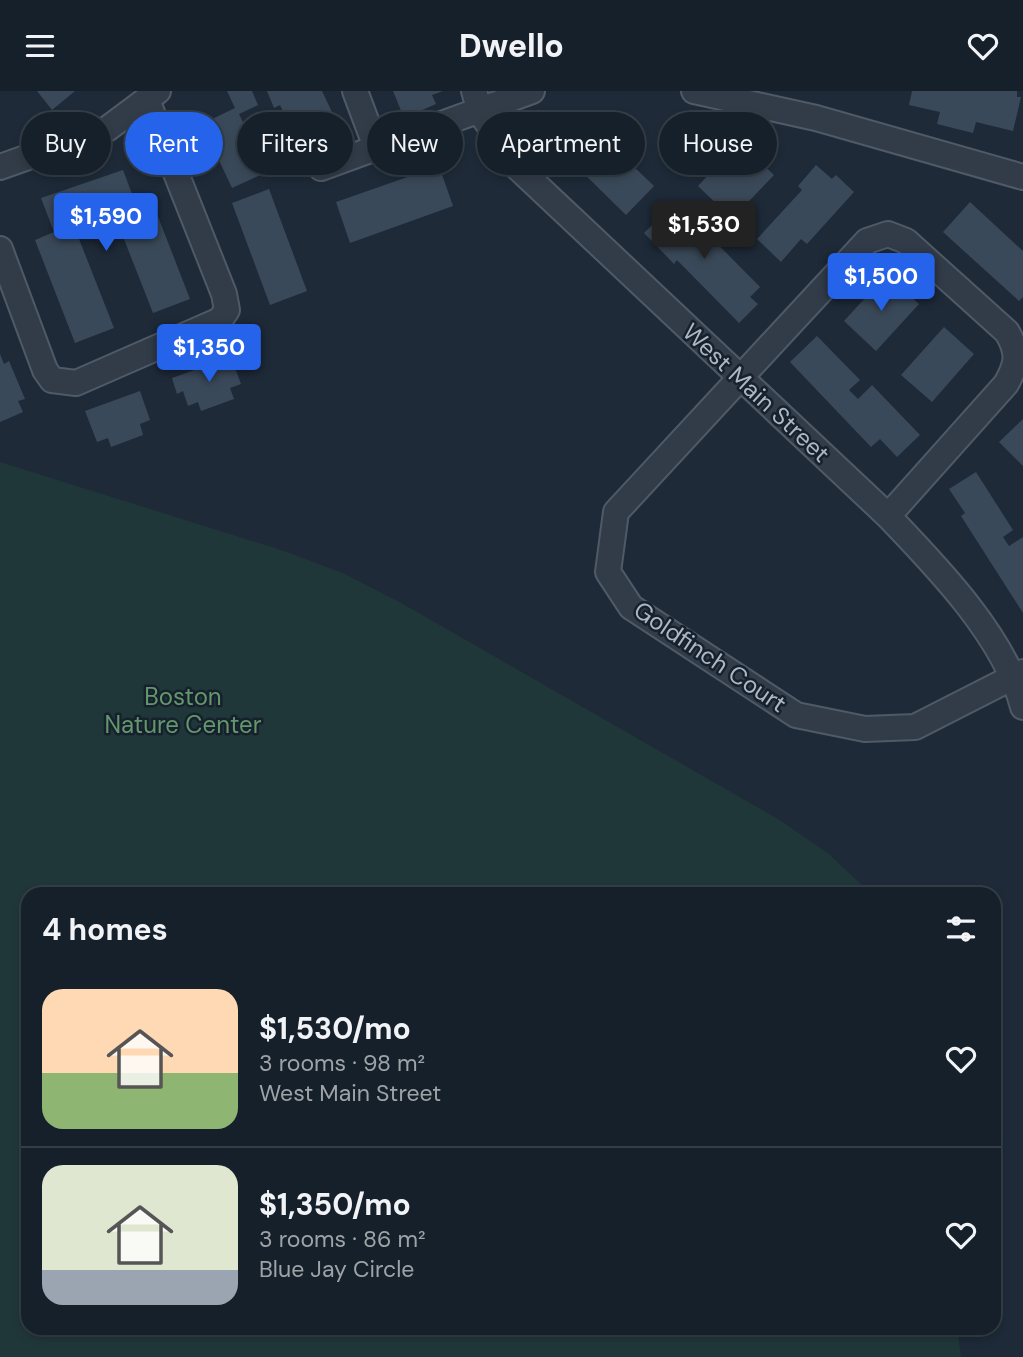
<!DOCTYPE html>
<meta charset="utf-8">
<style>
:root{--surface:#16202a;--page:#1f2832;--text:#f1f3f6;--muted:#9ea3a8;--line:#353e47;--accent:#2563eb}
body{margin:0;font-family:"DM Sans",sans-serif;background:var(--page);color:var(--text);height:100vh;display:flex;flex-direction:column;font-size:26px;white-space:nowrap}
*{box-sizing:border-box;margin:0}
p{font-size:23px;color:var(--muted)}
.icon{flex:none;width:38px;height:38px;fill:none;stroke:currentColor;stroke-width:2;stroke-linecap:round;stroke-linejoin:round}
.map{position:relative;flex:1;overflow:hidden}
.panel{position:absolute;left:21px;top:796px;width:980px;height:448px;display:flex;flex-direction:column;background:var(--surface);border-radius:21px;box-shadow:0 4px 10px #0003,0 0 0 2px var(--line)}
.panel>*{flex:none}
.hud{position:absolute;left:21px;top:21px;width:982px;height:63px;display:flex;gap:14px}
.price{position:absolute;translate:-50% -60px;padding:0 16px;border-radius:7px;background:var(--accent);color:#fff;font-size:23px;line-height:46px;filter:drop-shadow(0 2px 4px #0008)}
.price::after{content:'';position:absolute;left:50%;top:42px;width:21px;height:16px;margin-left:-10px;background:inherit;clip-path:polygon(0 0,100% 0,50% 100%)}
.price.current{background:#222;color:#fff}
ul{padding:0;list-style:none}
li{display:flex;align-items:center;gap:21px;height:175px;padding:0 21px}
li+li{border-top:2px solid var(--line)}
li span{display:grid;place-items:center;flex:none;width:196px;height:140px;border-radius:21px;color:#555}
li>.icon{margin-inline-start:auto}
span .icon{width:84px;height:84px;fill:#fffc;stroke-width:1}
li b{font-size:30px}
h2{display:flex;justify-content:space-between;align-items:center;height:84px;padding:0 21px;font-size:30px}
.chip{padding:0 24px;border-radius:32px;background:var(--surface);box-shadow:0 4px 10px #0003,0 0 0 2px var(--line);font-size:24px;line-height:63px}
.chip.current{background:var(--accent);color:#fff}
header{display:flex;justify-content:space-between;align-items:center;height:91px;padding:0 21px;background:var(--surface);font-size:32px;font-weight:800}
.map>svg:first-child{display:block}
.green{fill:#203739}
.building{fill:#3a4959}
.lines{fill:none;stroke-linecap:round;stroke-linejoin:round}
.minor-casing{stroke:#4f5a67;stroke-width:28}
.minor{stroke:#323c49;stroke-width:24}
.labels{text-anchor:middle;stroke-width:5;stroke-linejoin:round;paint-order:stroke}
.street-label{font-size:24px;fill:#acb7c6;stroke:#17212d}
.park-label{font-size:24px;fill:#62986c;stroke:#17212d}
</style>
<header><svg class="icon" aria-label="menu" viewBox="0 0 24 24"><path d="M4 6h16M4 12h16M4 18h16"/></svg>Dwello<svg class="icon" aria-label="heart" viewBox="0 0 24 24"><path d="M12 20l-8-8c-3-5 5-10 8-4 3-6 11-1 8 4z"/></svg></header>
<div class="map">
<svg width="1023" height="1266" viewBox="0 0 1023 1266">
<rect width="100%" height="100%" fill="#1e2a38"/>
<path class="green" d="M 0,371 L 284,460 L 345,483 L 403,513 L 778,728 L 829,763 L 871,803 L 28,803 L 28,1237 L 957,1237 L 961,1266 L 0,1266 Z"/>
<path class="building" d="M 37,0 L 75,0 L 52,19 Z
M 227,0 L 252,0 L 258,14 L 239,23 L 267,81 L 232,97 L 202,33 L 235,17 Z
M 267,0 L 322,0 L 339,36 L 328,41 L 332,49 L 303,63 L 280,14 L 274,17 Z
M 393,0 L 443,0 L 432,4 L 436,13 L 404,27 Z
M 912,0 L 1017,0 L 1017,6 L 1021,6 L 1013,40 L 976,31 L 973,42 L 937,33 L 940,21 L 909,14 Z
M 581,25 L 654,95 L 626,124 L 575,74 L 579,70 L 558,49 Z
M 740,51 L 774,84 L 732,128 L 698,95 L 712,80 L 706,75 L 725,55 L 731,61 Z
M 816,74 L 832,88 L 836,84 L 854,101 L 807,153 L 801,148 L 781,171 L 757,148 L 802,99 L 798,95 Z
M 439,75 L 453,115 L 350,152 L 336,111 Z
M 123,79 L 135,111 L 150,105 L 190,208 L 153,222 L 109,110 L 70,125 L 114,237 L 75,252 L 35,149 L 54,141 L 41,107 Z
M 269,98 L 307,200 L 270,214 L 232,112 Z
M 676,111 L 760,196 L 750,206 L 758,213 L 739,232 L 677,169 L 674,173 L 644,142 Z
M 970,111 L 1023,160 L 1023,206 L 1019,210 L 943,141 Z
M 887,183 L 919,213 L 876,260 L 844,230 Z
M 944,236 L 974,263 L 932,311 L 901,284 Z
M 817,245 L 860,289 L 849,299 L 858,308 L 872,294 L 920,344 L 897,366 L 880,348 L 871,356 L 790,271 Z
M 0,263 L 4,273 L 9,270 L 25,308 L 18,310 L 23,321 L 0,331 Z
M 231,266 L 241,293 L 230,297 L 234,308 L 201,320 L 198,311 L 188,315 L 183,300 L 177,303 L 172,287 Z
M 140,300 L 150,329 L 140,333 L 143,344 L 111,356 L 108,347 L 97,351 L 85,320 Z
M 1023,328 L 1023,375 L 999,351 Z
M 976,381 L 1013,439 L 1003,446 L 1009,455 L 1023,446 L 1023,522 L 961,425 L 965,422 L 949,398 Z"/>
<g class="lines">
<g class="minor-casing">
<path id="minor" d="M 355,0 L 376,56
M 474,0 L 480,21 L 517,76 L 888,425 C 937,476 1005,546 1023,616
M 694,0 L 816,27 L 1023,86
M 0,76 L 107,38 L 158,0
M 321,77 L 532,0
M 0,158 L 45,279 L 52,289 L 76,292 L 220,229 L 227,219 L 224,203 L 147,9
M 888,425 L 1006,293 C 1018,272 1019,262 1007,241 L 906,150 L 888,143 L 867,150 L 616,421 L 608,481 L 631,516 L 796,624 L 865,638 L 915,636 L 1023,581"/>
</g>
<use href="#minor" class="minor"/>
</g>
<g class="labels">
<g class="street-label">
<text transform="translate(756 302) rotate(43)" y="8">West Main Street</text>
<text transform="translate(710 566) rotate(34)" y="8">Goldfinch Court</text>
</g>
<g class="park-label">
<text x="183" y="614">Boston<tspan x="183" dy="28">Nature Center</tspan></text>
</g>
</g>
</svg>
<b class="price" style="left:106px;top:162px">$1,590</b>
<b class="price current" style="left:704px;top:170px">$1,530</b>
<b class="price" style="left:881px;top:222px">$1,500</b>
<b class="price" style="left:209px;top:293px">$1,350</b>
<div class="hud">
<a class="chip">Buy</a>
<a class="chip current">Rent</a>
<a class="chip">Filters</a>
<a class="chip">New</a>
<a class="chip">Apartment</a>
<a class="chip">House</a>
</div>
<section class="panel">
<h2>4 homes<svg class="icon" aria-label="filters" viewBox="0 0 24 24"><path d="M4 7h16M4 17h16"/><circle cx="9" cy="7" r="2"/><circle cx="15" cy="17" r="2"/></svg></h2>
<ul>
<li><span style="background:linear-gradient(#ffd9b3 60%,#8fb573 0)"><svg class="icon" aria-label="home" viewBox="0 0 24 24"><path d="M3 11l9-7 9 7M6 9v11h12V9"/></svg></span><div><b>$1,530/mo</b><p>3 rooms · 98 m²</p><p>West Main Street</p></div><svg class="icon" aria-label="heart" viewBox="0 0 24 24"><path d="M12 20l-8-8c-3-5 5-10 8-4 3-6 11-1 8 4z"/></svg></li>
<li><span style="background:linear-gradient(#dfe7d0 75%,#9aa5b1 0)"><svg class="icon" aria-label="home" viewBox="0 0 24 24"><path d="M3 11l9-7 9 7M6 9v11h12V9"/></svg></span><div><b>$1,350/mo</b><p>3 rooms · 86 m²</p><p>Blue Jay Circle</p></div><svg class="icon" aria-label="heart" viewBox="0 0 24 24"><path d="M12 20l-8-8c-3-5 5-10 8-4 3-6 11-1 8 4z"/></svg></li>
</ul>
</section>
</div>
